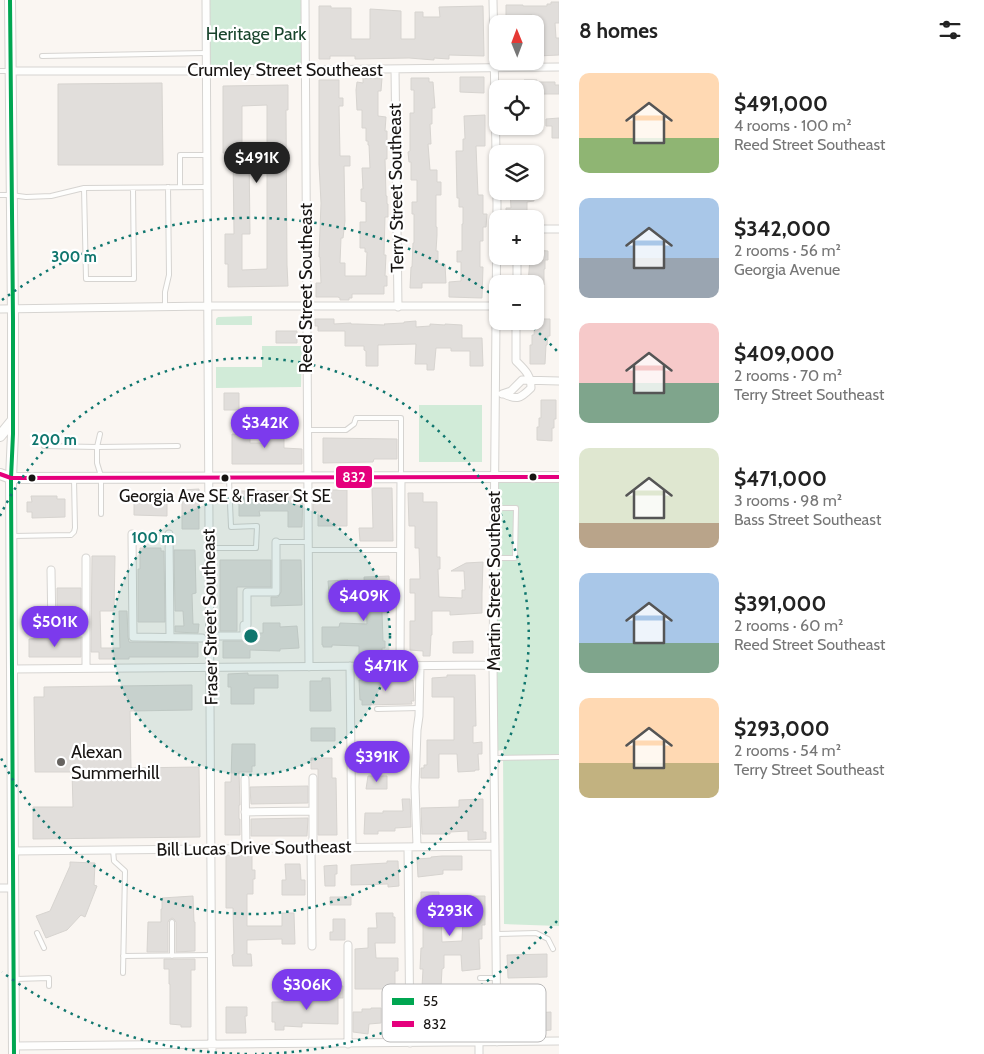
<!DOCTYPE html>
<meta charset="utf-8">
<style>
:root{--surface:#fff;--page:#f2f2f2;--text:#222;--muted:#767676;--accent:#7c3aed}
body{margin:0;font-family:Cabin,sans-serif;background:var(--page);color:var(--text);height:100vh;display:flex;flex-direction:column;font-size:19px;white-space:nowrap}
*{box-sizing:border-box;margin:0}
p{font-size:16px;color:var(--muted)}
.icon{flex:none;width:28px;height:28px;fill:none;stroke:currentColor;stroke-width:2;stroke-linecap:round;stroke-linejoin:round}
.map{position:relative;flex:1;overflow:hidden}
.details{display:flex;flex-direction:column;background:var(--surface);width:425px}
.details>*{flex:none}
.needle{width:32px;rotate:359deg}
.buttons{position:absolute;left:489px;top:15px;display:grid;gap:10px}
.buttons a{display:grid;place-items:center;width:55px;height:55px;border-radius:10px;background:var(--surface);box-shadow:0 1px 4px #0004;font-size:25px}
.price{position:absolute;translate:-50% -42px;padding:0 11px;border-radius:18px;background:var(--accent);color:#fff;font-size:16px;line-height:32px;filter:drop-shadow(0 1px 2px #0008)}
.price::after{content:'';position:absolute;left:50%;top:30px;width:15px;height:11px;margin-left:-8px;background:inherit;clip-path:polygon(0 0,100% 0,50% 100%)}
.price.active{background:#222;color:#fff}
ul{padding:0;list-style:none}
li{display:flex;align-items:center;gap:15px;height:125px;padding:0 20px}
li span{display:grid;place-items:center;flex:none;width:140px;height:100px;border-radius:10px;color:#555}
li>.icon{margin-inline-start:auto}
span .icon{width:60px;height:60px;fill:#fffc;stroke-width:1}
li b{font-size:21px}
h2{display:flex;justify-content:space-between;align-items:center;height:60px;padding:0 20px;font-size:21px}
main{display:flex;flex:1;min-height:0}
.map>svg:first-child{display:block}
.green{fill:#d1ebd8}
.building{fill:#e1dedb;stroke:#d7d4d0;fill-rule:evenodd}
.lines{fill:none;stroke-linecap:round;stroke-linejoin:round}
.lane-casing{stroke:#d6d4d1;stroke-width:6}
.street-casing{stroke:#d6d4d1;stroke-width:9}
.secondary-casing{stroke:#d6d4d1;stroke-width:12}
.lane{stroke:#fefefd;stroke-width:4}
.street{stroke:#fefefd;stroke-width:7}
.secondary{stroke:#fefefd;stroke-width:10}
.bus-1-casing{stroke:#fff;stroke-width:8}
.bus-2-casing{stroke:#fff;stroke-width:8}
.bus-1{stroke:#00a651;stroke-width:4}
.bus-2{stroke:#e5007d;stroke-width:4}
.ring{fill:none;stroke:#0f766e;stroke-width:2.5;stroke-dasharray:2.5 5}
.bus-dot{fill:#171412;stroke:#fff;stroke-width:2}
.poi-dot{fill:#666360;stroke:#fff;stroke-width:2}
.labels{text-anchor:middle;stroke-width:4.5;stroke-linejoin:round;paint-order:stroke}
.bus-label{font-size:17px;fill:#171412;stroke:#fff}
.park-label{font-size:18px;fill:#18442c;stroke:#fff}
.street-label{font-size:18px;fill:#171412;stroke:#fff}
.poi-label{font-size:18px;fill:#171412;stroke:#fff;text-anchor:start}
.key{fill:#fff;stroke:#b9b8b8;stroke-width:1}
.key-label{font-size:14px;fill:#171412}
.centre{fill:#0f766e;stroke:#fff;stroke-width:2.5}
.ring-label{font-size:15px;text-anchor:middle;font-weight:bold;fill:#0f766e;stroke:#fff;stroke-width:4.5;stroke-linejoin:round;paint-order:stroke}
.line-badge{stroke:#fff;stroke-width:2}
.badge-label{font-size:14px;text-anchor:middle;font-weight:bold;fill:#fff}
</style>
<main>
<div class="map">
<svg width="559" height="1054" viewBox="0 0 559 1054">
<rect width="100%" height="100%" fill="#faf6f2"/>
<path class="green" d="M 208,0 L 303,0 L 304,68 L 209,69 Z
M 252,316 L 252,325 L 216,325 L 216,319 L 218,317 Z
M 262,346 L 302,346 L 301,387 L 216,388 L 216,367 L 262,367 Z
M 419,405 L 482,405 L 482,462 L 419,462 Z
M 494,479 L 559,479 L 559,926 L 504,924 L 503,750 L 495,751 Z"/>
<path class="building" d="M 551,2 L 559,2 L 559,23 L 555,23 L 556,38 L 559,38 L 559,55 L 537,56 L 536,26 L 535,24 L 532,24 L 532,15 L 506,16 L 506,5 L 523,5 L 523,6 L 547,6 L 547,4 L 551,4 Z
M 319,6 L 331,6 L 331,8 L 351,8 L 351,39 L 370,39 L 370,9 L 401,11 L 401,39 L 415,39 L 415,12 L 423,12 L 423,17 L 440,17 L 439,7 L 483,6 L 484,56 L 449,55 L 449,59 L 434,58 L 434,60 L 409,58 L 355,59 L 355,56 L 330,56 L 330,59 L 319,59 Z
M 460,77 L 484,77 L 484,93 L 460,92 Z
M 363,78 L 382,78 L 381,91 L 378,91 L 378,116 L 386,117 L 385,131 L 387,131 L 387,159 L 385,159 L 386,196 L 387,196 L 387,204 L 388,204 L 388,217 L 385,217 L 384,255 L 386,255 L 385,276 L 387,276 L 387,286 L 384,286 L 384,294 L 352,294 L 352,298 L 349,298 L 349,300 L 340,300 L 340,298 L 338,297 L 316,297 L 316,283 L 321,283 L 320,257 L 319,257 L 321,203 L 319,164 L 319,80 L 339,80 L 339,98 L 343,98 L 343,106 L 339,106 L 340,156 L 350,156 L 350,166 L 344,166 L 345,221 L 343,238 L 341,238 L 340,263 L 345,263 L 345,276 L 366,276 L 367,252 L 365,252 L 365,248 L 360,248 L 360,222 L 366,222 L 366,202 L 361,201 L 361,189 L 363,189 L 362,168 L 370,168 L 369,145 L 368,145 L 368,141 L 366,141 L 366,128 L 362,128 L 362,110 L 357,110 L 356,90 L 357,82 L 363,83 Z
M 411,78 L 429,78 L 429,82 L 433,82 L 435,108 L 432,108 L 432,124 L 430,124 L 431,144 L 428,144 L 430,170 L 437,170 L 437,182 L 441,182 L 441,195 L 436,195 L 436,227 L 437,227 L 437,235 L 436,251 L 438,251 L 438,264 L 445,264 L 446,283 L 422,283 L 422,288 L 410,288 L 411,267 L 412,267 L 413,243 L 414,243 L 414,214 L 412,214 L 412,202 L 417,202 L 417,180 L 411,180 L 411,162 L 409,162 L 408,152 L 410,151 L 410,113 L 414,113 L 414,90 L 411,90 Z
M 524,80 L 537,80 L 537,82 L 555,82 L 555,85 L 559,85 L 559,94 L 535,94 L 535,89 L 524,89 Z
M 162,83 L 163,165 L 58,165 L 58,84 Z
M 288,85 L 288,110 L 286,110 L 287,265 L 288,286 L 228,287 L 228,264 L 225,264 L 225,234 L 234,234 L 233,153 L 223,153 L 223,86 ZM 267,105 L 267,269 L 242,270 L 242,234 L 250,234 L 249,151 L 242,151 L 242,106 Z
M 485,115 L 485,146 L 476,146 L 478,195 L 483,195 L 483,214 L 487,214 L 486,227 L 483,227 L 483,241 L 480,241 L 480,267 L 483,267 L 482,298 L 449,297 L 449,282 L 461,281 L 461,262 L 457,262 L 457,251 L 462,251 L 462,224 L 463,224 L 463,207 L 459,207 L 459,198 L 457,198 L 456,151 L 463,151 L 463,139 L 465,139 L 464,116 Z
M 559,118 L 559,138 L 552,138 L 552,126 L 546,126 L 546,119 Z
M 510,191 L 534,191 L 534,201 L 527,202 L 527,219 L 506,219 L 506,208 L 511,208 Z
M 535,250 L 548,251 L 548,260 L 545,260 L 545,269 L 544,269 L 544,285 L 528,284 L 530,258 L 532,258 L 532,256 L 535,256 Z
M 315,319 L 334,319 L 334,324 L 351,323 L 351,324 L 357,324 L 385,325 L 384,324 L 404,323 L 404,322 L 416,321 L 416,327 L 430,326 L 430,324 L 445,325 L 445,324 L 462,325 L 462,338 L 482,338 L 483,366 L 470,366 L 470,351 L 451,351 L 451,348 L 436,348 L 434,370 L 427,370 L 427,364 L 415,364 L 416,344 L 378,345 L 378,366 L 366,366 L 366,351 L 364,350 L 364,346 L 345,346 L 345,331 L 318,331 L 318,326 L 315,326 Z
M 535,319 L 550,319 L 550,336 L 548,336 L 547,345 L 546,345 L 545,364 L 530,364 L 530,345 L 532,345 L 532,335 L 534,335 Z
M 276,331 L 297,331 L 297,343 L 276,343 Z
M 224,393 L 239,393 L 239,410 L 224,410 Z
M 541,400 L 556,400 L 556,419 L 554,419 L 554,428 L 552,428 L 552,441 L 537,440 L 537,427 L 539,427 L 539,418 L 541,418 Z
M 272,420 L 284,420 L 284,448 L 302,449 L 302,464 L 232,464 L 232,434 L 250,435 L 250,443 L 266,443 L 266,435 L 272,435 Z
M 323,438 L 397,439 L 397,459 L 374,459 L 373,462 L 323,463 Z
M 372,488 L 392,488 L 393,541 L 360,541 L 359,528 L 373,528 Z
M 199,489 L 199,529 L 182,529 L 182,490 Z
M 315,490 L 347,490 L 347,526 L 318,526 L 318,511 L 313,512 L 313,491 L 315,491 Z
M 239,491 L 303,491 L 302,527 L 288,527 L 288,511 L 259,511 L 260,516 L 239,516 Z
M 408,493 L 423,493 L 423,502 L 437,502 L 437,557 L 440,557 L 440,569 L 438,569 L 439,597 L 462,598 L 462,590 L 465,590 L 464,571 L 451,571 L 466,563 L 483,562 L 482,593 L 482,613 L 450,615 L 450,611 L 432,611 L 432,635 L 431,635 L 430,656 L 423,656 L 423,651 L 410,650 L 410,621 L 415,621 L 415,593 L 410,593 L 410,579 L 420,579 L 419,548 L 415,548 L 415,526 L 409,526 Z
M 134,495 L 167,495 L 167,516 L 134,515 Z
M 31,496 L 57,496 L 57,499 L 65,499 L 65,517 L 32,518 L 32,512 L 27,512 L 27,502 L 32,502 Z
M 140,548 L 161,548 L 161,551 L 164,551 L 165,622 L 138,622 L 138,569 L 140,569 Z
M 174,550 L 195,550 L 196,593 L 192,594 L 193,624 L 199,624 L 198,633 L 175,632 L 175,626 L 184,626 L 183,611 L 175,611 Z
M 92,556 L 115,556 L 114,611 L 100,611 L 101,648 L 120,648 L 119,611 L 127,611 L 128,637 L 129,642 L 198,643 L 198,657 L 129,657 L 129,659 L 99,659 L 99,652 L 91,652 Z
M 220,560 L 271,560 L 271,587 L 237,587 L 237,631 L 220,631 Z
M 281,560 L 301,560 L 302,605 L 271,606 L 271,597 L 278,597 L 281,592 Z
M 389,576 L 390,592 L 385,592 L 386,612 L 382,612 L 383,641 L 385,641 L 385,648 L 382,648 L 382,654 L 359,654 L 359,646 L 332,645 L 332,647 L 323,647 L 323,645 L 322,645 L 322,627 L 339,627 L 340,623 L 367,624 L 366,593 L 365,593 L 364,577 Z
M 348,580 L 348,594 L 329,594 L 328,581 Z
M 57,588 L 81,588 L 81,628 L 57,628 Z
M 263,623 L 280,623 L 280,627 L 297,626 L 299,648 L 280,649 L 280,651 L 250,650 L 250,658 L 223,658 L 223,641 L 246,641 L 249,638 L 249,633 L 263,633 Z
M 55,638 L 81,638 L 81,657 L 29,657 L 29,639 Z
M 473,641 L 473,653 L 453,653 L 453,642 Z
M 248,673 L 248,675 L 278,675 L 278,688 L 254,688 L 254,704 L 231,704 L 231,687 L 228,687 L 228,674 Z
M 447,675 L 475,675 L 476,726 L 473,726 L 473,743 L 482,742 L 482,754 L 478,754 L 479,770 L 475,770 L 475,771 L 458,772 L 457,754 L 439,754 L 439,778 L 421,778 L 421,768 L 424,768 L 424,765 L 427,765 L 427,740 L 454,740 L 454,697 L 432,697 L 432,678 L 447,677 Z
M 322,678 L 330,678 L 331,711 L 310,711 L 310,681 L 322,681 Z
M 359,680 L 413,680 L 414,701 L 411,701 L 412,704 L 362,705 L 362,700 L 360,700 Z
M 192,685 L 192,710 L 130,711 L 131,768 L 199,767 L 200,837 L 33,839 L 33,807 L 73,807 L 72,772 L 35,772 L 34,697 L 44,697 L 44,687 Z
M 311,728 L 335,728 L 335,741 L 311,741 Z
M 232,744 L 255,744 L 255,766 L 252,766 L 252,772 L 239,772 L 240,805 L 239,805 L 239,819 L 240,819 L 240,835 L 225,835 L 225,782 L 231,782 Z
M 311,758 L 332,758 L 332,778 L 336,778 L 337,835 L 318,835 L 318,769 L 311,769 Z
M 368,776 L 387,776 L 387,789 L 366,789 Z
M 308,786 L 308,803 L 251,804 L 250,787 Z
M 402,799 L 410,799 L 411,827 L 395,828 L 395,831 L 378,831 L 378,834 L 364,834 L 365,813 L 383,813 L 383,811 L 403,811 Z
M 483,799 L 483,832 L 486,832 L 486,839 L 468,840 L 468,831 L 450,832 L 450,834 L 422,834 L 421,808 L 459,807 L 459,800 Z
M 308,818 L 307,836 L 251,836 L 251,819 Z
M 226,855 L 252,856 L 252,870 L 255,870 L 255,879 L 253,879 L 253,894 L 247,894 L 247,926 L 282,926 L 282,913 L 294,913 L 295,944 L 282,944 L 282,939 L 247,940 L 247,954 L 251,954 L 252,966 L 233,966 L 232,955 L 234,954 L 233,908 L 226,908 Z
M 442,856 L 462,856 L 462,870 L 443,870 L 443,874 L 418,877 L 417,859 L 431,858 L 431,857 Z
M 387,861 L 398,861 L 399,886 L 388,887 L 388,884 L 351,885 L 351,865 L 387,863 Z
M 70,862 L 95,863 L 94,885 L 97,886 L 85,917 L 81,915 L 67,930 L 46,938 L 36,916 L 50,911 L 70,866 Z
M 285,864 L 300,864 L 301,880 L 305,880 L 305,895 L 282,895 L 282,880 L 286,880 Z
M 337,865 L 337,874 L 335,874 L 335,886 L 325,886 L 324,866 Z
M 421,892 L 439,892 L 439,896 L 442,896 L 442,918 L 441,918 L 442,942 L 462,941 L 463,918 L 461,896 L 485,896 L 485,925 L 482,925 L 482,939 L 479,939 L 480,969 L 462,971 L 461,955 L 444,955 L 444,968 L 442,969 L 441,988 L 422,987 L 423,969 L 420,969 L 421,948 L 423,948 L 423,903 L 421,903 Z
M 193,896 L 194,922 L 195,922 L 195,951 L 176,952 L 176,922 L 174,919 L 172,918 L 169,920 L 168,922 L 168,952 L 147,952 L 148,922 L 161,922 L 161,909 L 162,909 L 162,898 Z
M 330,897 L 351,897 L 351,905 L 330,905 Z
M 376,913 L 393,913 L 393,917 L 395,917 L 395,943 L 375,943 L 376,958 L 398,958 L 398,971 L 395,971 L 395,998 L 398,998 L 398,1007 L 385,1007 L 385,989 L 355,989 L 355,949 L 368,948 L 368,928 L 377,928 Z
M 333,919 L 345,919 L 345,940 L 330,940 L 330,932 L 333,932 Z
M 547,954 L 547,977 L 508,978 L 507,955 Z
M 164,959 L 195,959 L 195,970 L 191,970 L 191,1027 L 181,1027 L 181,1025 L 170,1024 L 170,984 L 169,984 L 169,969 L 164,969 Z
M 329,986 L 343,986 L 343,998 L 338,998 L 338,1024 L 302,1023 L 302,1027 L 284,1026 L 284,1030 L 275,1030 L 275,1022 L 272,1022 L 272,1002 L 284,1002 L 284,999 L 293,1000 L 293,1001 L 328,1001 L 328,999 L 329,999 Z
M 534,999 L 534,1013 L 551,1012 L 551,1030 L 540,1031 L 540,1024 L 524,1025 L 525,1029 L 513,1029 L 513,1007 L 506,1007 L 505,1000 Z
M 226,1007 L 247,1007 L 247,1016 L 245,1016 L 246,1033 L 226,1033 Z
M 371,1008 L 381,1008 L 381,1023 L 369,1024 L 368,1034 L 353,1032 L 353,1012 L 362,1012 L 362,1009 L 371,1009 Z"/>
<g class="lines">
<g class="lane-casing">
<path id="lane" d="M 42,56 L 206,53
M 0,71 L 10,71
M 180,187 L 180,155 L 207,155
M 84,188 L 86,279 L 134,279 L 133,188
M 0,195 L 11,195 L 26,197 L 51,196 L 84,188 L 207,187
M 165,307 L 165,292 L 169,275 L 168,187
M 308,430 L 346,430 L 354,424 L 356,418 L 401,418 L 401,475
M 100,434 L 97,447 L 97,463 L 101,476 L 101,514
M 44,446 L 97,447 L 178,446
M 13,536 L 71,535 L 74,532 L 75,528 L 74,479
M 276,542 L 308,542
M 209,548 L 256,548 L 257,526 L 231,527 L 229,479
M 308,550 L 401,550
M 494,558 L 515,558 L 516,508 L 495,508
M 377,709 L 419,708
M 494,758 L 559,757
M 113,850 L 114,861 L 125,871 L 123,973
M 172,922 L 172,956
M 37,933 L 44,948
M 496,934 L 536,933 L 548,939 L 553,949
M 123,956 L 211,955
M 480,978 L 497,978
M 16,979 L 49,978 L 49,986"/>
</g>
<g class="street-casing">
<path id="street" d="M 206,0 L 212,1054
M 305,0 L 309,667
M 493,0 L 497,204 L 493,665 L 497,1042
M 395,69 L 398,307
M 10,71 L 206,71 L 559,67
M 535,229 L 559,229
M 517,284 L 517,256
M 0,309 L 209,306 L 497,306
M 502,394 L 511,391 L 522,380 L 559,381
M 504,394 C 517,400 520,399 531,388 C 531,375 525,370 516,361 L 516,321
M 132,534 L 133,637 L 202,638
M 169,534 L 170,637
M 51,570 L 52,633 L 86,633
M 210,636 L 244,636 L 244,625 L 247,625 L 247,592 L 276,592 L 276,542
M 350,666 L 352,847
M 400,666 L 401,477
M 86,668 L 86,558
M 12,669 L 493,665
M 313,778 L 313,848
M 245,779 L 246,848
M 245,812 L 312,811
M 417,846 L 415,787 L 417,730 L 419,716 L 420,666
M 408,847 L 410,1043
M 311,848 L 312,946
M 13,851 L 495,846
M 0,888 L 13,888
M 348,1044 L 348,945
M 14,1046 L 559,1041
M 479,1054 L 479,1042"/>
</g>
<g class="secondary-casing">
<path id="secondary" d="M 10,0 L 13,319 L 13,434 L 11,478 L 14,1054
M 0,436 L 13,420
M 0,474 L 11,478 C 193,477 376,477 559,477"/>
</g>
<use href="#lane" class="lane"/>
<use href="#street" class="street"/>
<use href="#secondary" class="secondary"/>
<g class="bus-1-casing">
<path id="bus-1" d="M 10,0 L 13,319 L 13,434 L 11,478 L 14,1054"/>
</g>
<g class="bus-2-casing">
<path id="bus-2" d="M 0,474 L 11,478 L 559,477"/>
</g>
<use href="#bus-1" class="bus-1"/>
<use href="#bus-2" class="bus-2"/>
</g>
<circle cx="251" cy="636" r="139" fill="#0f766e" fill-opacity=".12"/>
<g class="ring">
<circle cx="251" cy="636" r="139"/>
<path d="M0 516A278 278 0 1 1 0 756"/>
<path d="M557 921A418 418 0 0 1 255 1054M247 1054A418 418 0 0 1 2 972M2 300A418 418 0 0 1 497 298M528 323A418 418 0 0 1 557 351"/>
</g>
<g class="bus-dot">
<circle cx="533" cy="477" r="4.5"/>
<circle cx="32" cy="478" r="4.5"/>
<circle cx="225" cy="478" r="4.5"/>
</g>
<circle class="poi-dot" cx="61" cy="762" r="5"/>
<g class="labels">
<g class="bus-label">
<text x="225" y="502">Georgia Ave SE &amp; Fraser St SE</text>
</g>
<g class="park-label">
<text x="256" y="40">Heritage Park</text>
</g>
<g class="street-label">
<text x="285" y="76">Crumley Street Southeast</text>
<text transform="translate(396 188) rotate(-91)" y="6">Terry Street Southeast</text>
<text transform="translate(306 288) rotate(-90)" y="6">Reed Street Southeast</text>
<text transform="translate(494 581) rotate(-90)" y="6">Martin Street Southeast</text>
<text transform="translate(210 617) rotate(-91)" y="6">Fraser Street Southeast</text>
<text transform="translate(254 848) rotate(-1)" y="6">Bill Lucas Drive Southeast</text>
</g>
<g class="poi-label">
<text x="71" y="758">Alexan<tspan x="71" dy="21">Summerhill</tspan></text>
</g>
</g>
<rect x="382" y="984" width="164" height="58" rx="8" class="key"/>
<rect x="392" y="998" width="22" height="7" fill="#00a651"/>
<rect x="392" y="1021" width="22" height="6" fill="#e5007d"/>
<g class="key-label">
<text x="423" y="1006">55</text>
<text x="423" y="1029">832</text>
</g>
<circle cx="251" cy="636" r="8" class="centre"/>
<g class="ring-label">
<text x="74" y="262">300 m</text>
<text x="54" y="445">200 m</text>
<text x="153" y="543">100 m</text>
</g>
<rect class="line-badge" x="335" y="465" width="38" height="24" rx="5" fill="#e5007d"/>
<g class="badge-label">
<text x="354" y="482">832</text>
</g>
</svg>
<div class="buttons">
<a><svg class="needle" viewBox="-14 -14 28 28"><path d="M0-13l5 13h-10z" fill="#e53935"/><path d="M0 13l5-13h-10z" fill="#767676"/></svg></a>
<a><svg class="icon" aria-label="locate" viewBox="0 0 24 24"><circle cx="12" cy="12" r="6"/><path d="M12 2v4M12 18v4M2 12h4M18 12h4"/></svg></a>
<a><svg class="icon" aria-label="layers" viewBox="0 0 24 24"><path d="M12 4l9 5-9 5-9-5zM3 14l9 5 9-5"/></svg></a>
<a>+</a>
<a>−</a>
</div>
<b class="price active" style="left:257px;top:184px">$491K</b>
<b class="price" style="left:265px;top:449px">$342K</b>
<b class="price" style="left:364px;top:622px">$409K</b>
<b class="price" style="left:55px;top:648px">$501K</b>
<b class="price" style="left:386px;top:692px">$471K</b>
<b class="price" style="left:377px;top:783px">$391K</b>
<b class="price" style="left:450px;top:937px">$293K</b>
<b class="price" style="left:307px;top:1011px">$306K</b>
</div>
<section class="details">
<h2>8 homes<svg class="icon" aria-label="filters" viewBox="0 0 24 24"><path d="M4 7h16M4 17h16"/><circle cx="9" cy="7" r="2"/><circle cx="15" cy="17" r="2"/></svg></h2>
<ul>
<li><span style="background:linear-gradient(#ffd9b3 65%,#8fb573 0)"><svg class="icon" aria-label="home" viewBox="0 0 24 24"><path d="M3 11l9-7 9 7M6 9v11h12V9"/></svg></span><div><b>$491,000</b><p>4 rooms · 100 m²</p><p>Reed Street Southeast</p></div></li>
<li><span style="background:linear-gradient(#a9c7e8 60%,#9aa5b1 0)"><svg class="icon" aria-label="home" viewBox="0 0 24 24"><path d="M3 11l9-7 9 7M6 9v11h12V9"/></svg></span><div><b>$342,000</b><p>2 rooms · 56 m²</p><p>Georgia Avenue</p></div></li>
<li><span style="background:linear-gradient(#f6c9c9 60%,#7fa58c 0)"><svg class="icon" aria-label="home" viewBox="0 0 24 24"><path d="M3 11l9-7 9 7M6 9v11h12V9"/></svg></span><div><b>$409,000</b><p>2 rooms · 70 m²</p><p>Terry Street Southeast</p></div></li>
<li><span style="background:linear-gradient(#dfe7d0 75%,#b9a48a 0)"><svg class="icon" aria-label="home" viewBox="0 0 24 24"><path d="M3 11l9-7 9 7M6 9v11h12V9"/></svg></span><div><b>$471,000</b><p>3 rooms · 98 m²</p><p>Bass Street Southeast</p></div></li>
<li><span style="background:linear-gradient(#a9c7e8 70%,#7fa58c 0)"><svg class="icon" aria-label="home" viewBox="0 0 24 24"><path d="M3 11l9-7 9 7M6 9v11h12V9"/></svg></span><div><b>$391,000</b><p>2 rooms · 60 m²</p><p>Reed Street Southeast</p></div></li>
<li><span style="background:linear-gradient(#ffd9b3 65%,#c2b280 0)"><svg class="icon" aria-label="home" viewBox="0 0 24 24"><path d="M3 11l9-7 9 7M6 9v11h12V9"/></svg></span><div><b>$293,000</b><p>2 rooms · 54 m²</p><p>Terry Street Southeast</p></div></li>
</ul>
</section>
</main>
